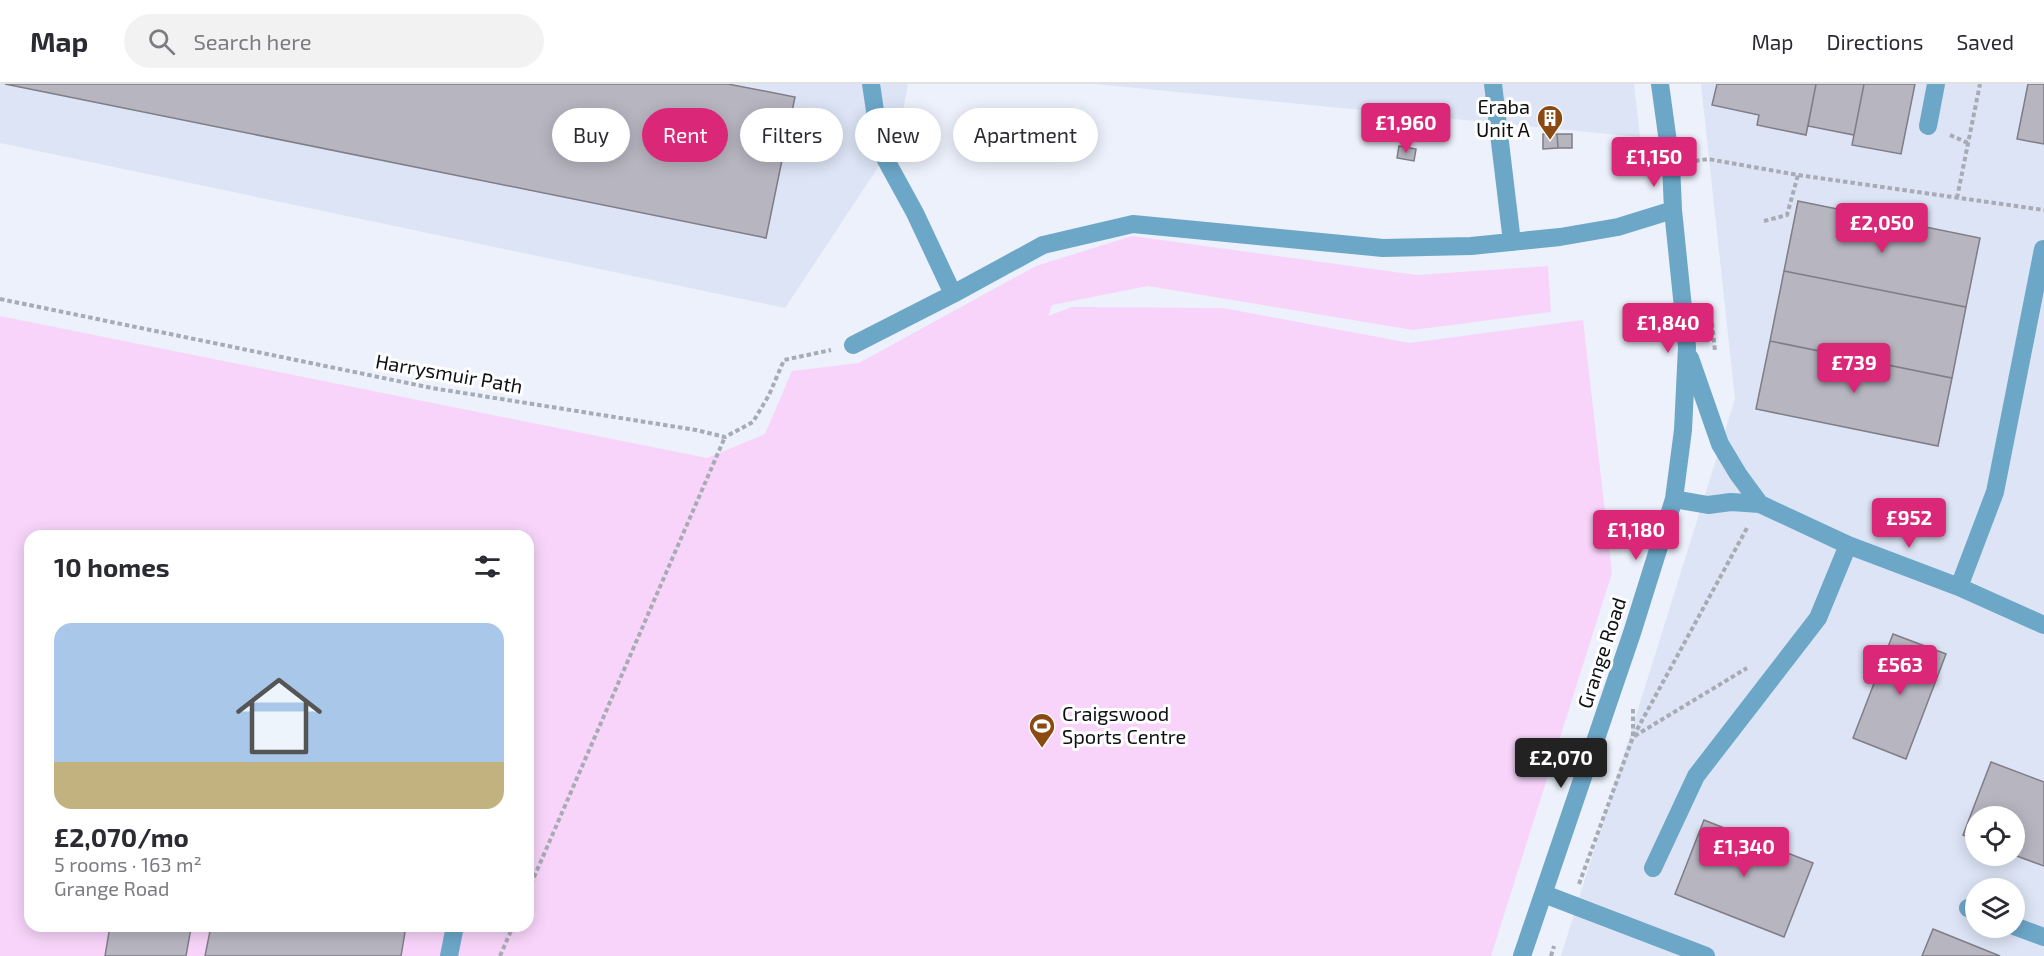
<!DOCTYPE html>
<meta charset="utf-8">
<style>
:root{--surface:#fff;--page:#f2f2f3;--text:#2b2b33;--muted:#7c7c81;--line:#e1e1e2;--accent:#db2777}
body{margin:0;font-family:"Exo 2",sans-serif;background:var(--page);color:var(--text);height:100vh;display:flex;flex-direction:column;font-size:22px;white-space:nowrap}
*{box-sizing:border-box;margin:0}
p{font-size:20px;color:var(--muted)}
.icon{flex:none;width:33px;height:33px;fill:none;stroke:currentColor;stroke-width:2;stroke-linecap:round;stroke-linejoin:round}
.map{position:relative;flex:1;overflow:hidden}
.details{position:absolute;left:24px;top:446px;width:510px;height:402px;display:flex;flex-direction:column;background:var(--surface);border-radius:18px;box-shadow:0 3px 15px #0003}
.details>*{flex:none}
.hud{position:absolute;left:552px;top:24px;width:570px;height:54px;display:flex;gap:12px}
.buttons{position:absolute;left:1965px;top:722px;display:grid;gap:12px}
.buttons a{display:grid;place-items:center;width:60px;height:60px;border-radius:50%;background:var(--surface);box-shadow:0 3px 15px #0003;font-size:30px}
.price{position:absolute;translate:-50% -51px;padding:0 14px;border-radius:6px;background:var(--accent);color:#fff;font-size:20px;line-height:39px;filter:drop-shadow(0 2px 3px #0008)}
.price::after{content:'';position:absolute;left:50%;top:36px;width:18px;height:14px;margin-left:-9px;background:inherit;clip-path:polygon(0 0,100% 0,50% 100%)}
.price.selected{background:#222;color:#fff}
ul{padding:0;list-style:none}
li{display:grid;align-content:center;gap:12px;height:318px;padding:0 30px}
li+li{border-top:2px solid var(--line)}
li span{display:grid;place-items:center;height:186px;border-radius:18px;color:#555}
li>.icon{margin-inline-start:auto}
span .icon{width:108px;height:108px;fill:#fffc;stroke-width:1}
li b{font-size:26px}
h2{display:flex;justify-content:space-between;align-items:center;height:72px;padding:0 30px;font-size:26px}
.pill{padding:0 21px;border-radius:27px;background:var(--surface);box-shadow:0 3px 15px #0003;font-size:21px;line-height:54px}
.pill.selected{background:var(--accent);color:#fff}
header{display:flex;align-items:center;gap:36px;box-sizing:border-box;height:84px;padding:0 30px;background:var(--surface);border-bottom:2px solid var(--line)}
header strong{font-size:28px}
nav{display:flex;gap:33px;margin-inline-start:auto;font-size:21px}
.search{width:420px;height:54px;background:var(--page);display:flex;align-items:center;gap:15px;box-sizing:border-box;padding:0 21px;border-radius:33px;color:var(--muted);font-size:22px}
.map>svg:first-child{display:block}
.built{fill:#dce4f5;fill-rule:evenodd}
.green{fill:#f8d4fa;fill-rule:evenodd}
.building{fill:#b7b5c0;stroke:#7f7d87;stroke-width:1.5}
.lines{fill:none;stroke-linecap:round;stroke-linejoin:round}
.path{stroke:#a7abb4;stroke-width:4;stroke-dasharray:4.5 3;stroke-linecap:butt}
.minor{stroke:#6ca7c8;stroke-width:18}
.labels{text-anchor:middle;stroke-width:6;stroke-linejoin:round;paint-order:stroke}
.poi-label{font-size:20px;fill:#0d0f12;stroke:#fefefe;text-anchor:end}
.street-label{font-size:20px;fill:#0d0f12;stroke:#fefefe}
</style>
<header>
<strong>Map</strong>
<div class="search"><svg class="icon" aria-label="search" viewBox="0 0 24 24"><circle cx="10" cy="10" r="6"/><path d="M15 15l6 6"/></svg>Search here</div>
<nav><a>Map</a><a>Directions</a><a>Saved</a></nav>
</header>
<div class="map">
<svg width="2044" height="872" viewBox="0 0 2044 872">
<rect width="100%" height="100%" fill="#ecf1fc"/>
<path class="built" d="M 0,0 L 908,0 L 898,53 L 785,224 L 0,59 Z
M 1095,0 L 1634,0 L 1640,53 Z
M 1701,0 L 2044,0 L 2044,872 L 1561,872 L 1735,315 ZM 1976,732 L 2014,732 L 2014,771 L 1976,771 ZM 1976,804 L 2014,804 L 2014,843 L 1976,843 Z"/>
<path class="green" d="M 1132,152 L 1417,191 L 1548,182 L 1551,228 L 1413,246 L 1148,202 L 1052,221 L 1048,232 L 1072,223 L 1223,224 L 1410,259 L 1583,236 L 1612,489 L 1491,872 L 0,872 L 0,232 L 707,374 L 765,350 L 792,287 L 859,279 L 1036,182 ZM 30,452 L 528,452 L 528,842 L 30,842 Z"/>
<path class="building" d="M 5,0 L 728,0 L 795,13 L 766,154 Z
M 1717,0 L 1816,0 L 1806,51 L 1757,41 L 1759,31 L 1712,21 Z
M 1816,0 L 1864,0 L 1854,51 L 1808,42 Z
M 1864,0 L 1915,0 L 1901,70 L 1852,61 Z
M 2028,0 L 2044,0 L 2044,60 L 2017,55 Z
M 1543,50 L 1557,50 L 1558,64 L 1543,65 Z
M 1557,50 L 1572,50 L 1572,64 L 1558,64 Z
M 1399,62 L 1416,65 L 1414,77 L 1397,74 Z
M 1798,117 L 1980,154 L 1966,223 L 1784,187 Z
M 1784,187 L 1966,223 L 1952,294 L 1770,257 Z
M 1770,257 L 1952,294 L 1938,362 L 1756,325 Z
M 1893,550 L 1946,570 L 1906,675 L 1853,654 Z
M 1991,678 L 2044,698 L 2044,782 L 2014,771 L 2014,732 L 1976,732 L 1976,756 L 1963,751 Z
M 1704,736 L 1813,779 L 1784,853 L 1675,810 Z
M 110,842 L 176,842 L 191,844 L 186,872 L 105,872 Z
M 211,842 L 406,842 L 401,872 L 205,872 Z
M 1933,845 L 2000,872 L 1922,872 Z"/>
<g class="lines">
<path class="path" d="M 1950,51 L 1968,59
M 1695,77 L 1708,75 L 1798,91 L 2044,126
M 1957,114 L 1980,0
M 1764,137 L 1787,131 L 1798,91
M 0,215 L 432,304 L 696,346 L 725,353 L 753,338 L 769,311 L 784,276 L 831,266
M 1712,239 L 1715,267
M 1633,625 L 1633,653 L 1747,584
M 1579,800 L 1633,653 L 1747,444
M 528,807 L 725,353
M 500,872 L 513,842
M 1551,872 L 1554,862"/>
<path class="minor" d="M 871,0 L 881,67 L 915,129 L 953,210
M 1493,0 L 1512,158
M 1928,42 L 1936,0
M 853,261 L 953,210 L 1043,161 L 1133,140 L 1383,164 L 1471,162 L 1560,153 L 1618,143 L 1673,126
M 1690,274 L 1720,360 L 1738,390 L 1760,420
M 1674,415 L 1708,421 L 1731,418 L 1760,420 L 1848,461 L 1959,503 L 2044,541
M 1959,503 L 1995,408 L 2043,165
M 1653,784 L 1696,692 L 1818,534 L 1848,461
M 1544,810 L 1706,872
M 1968,824 L 1976,827
M 2014,842 L 2044,853
M 449,872 L 455,842
M 1522,872 L 1632,549 L 1674,415 L 1683,346 L 1687,263 L 1673,126 L 1671,80 L 1660,0"/>
</g>
<defs>
<g id="building-pin" transform="scale(1.35)"><path d="M0 17L-7.5 6A9.5 9.5 0 1 1 7.5 6Z" fill="#8a4a11" stroke="#fefefe"/><path d="M-4-6H4V6H1V3H-1V6H-4ZM-2.5-4.3h1.7v1.8h-1.7ZM.8-4.3h1.7v1.8H.8ZM-2.5-1h1.7V.8h-1.7ZM.8-1h1.7V.8H.8Z" fill="#fff"/></g>
<g id="stadium-pin" transform="scale(1.35)"><path d="M0 17L-7.5 6A9.5 9.5 0 1 1 7.5 6Z" fill="#8a4a11" stroke="#fefefe"/><path d="M0-5a6.5 5 0 1 0 0 10a6.5 5 0 1 0 0-10ZM-3.5-1.8h7v3.6h-7Z" fill="#fff"/></g>
</defs>
<g fill-rule="evenodd">
<use href="#building-pin" x="1550" y="34"/>
<use href="#stadium-pin" x="1042" y="642"/>
</g>
<g class="labels">
<g class="poi-label">
<text x="1530" y="30">Eraba<tspan x="1530" dy="23">Unit A</tspan></text>
<text x="1062" y="637" text-anchor="start">Craigswood<tspan x="1062" dy="23">Sports Centre</tspan></text>
</g>
<g class="street-label">
<text transform="translate(449 290) rotate(10)" y="7">Harrysmuir Path</text>
<text transform="translate(1602 569) rotate(-72)" y="7">Grange Road</text>
</g>
</g>
</svg>
<div class="buttons">
<a><svg class="icon" aria-label="locate" viewBox="0 0 24 24"><circle cx="12" cy="12" r="6"/><path d="M12 2v4M12 18v4M2 12h4M18 12h4"/></svg></a>
<a><svg class="icon" aria-label="layers" viewBox="0 0 24 24"><path d="M12 4l9 5-9 5-9-5zM3 14l9 5 9-5"/></svg></a>
</div>
<b class="price" style="left:1406px;top:70px">£1,960</b>
<b class="price" style="left:1654px;top:104px">£1,150</b>
<b class="price" style="left:1882px;top:170px">£2,050</b>
<b class="price" style="left:1668px;top:270px">£1,840</b>
<b class="price" style="left:1854px;top:310px">£739</b>
<b class="price" style="left:1909px;top:465px">£952</b>
<b class="price" style="left:1636px;top:477px">£1,180</b>
<b class="price" style="left:1900px;top:612px">£563</b>
<b class="price selected" style="left:1561px;top:705px">£2,070</b>
<b class="price" style="left:1744px;top:794px">£1,340</b>
<div class="hud">
<a class="pill">Buy</a>
<a class="pill selected">Rent</a>
<a class="pill">Filters</a>
<a class="pill">New</a>
<a class="pill">Apartment</a>
</div>
<section class="details">
<h2>10 homes<svg class="icon" aria-label="filters" viewBox="0 0 24 24"><path d="M4 7h16M4 17h16"/><circle cx="9" cy="7" r="2"/><circle cx="15" cy="17" r="2"/></svg></h2>
<ul>
<li><span style="background:linear-gradient(#a9c7e8 75%,#c2b280 0)"><svg class="icon" aria-label="home" viewBox="0 0 24 24"><path d="M3 11l9-7 9 7M6 9v11h12V9"/></svg></span><div><b>£2,070/mo</b><p>5 rooms · 163 m²</p><p>Grange Road</p></div></li>
</ul>
</section>
</div>
